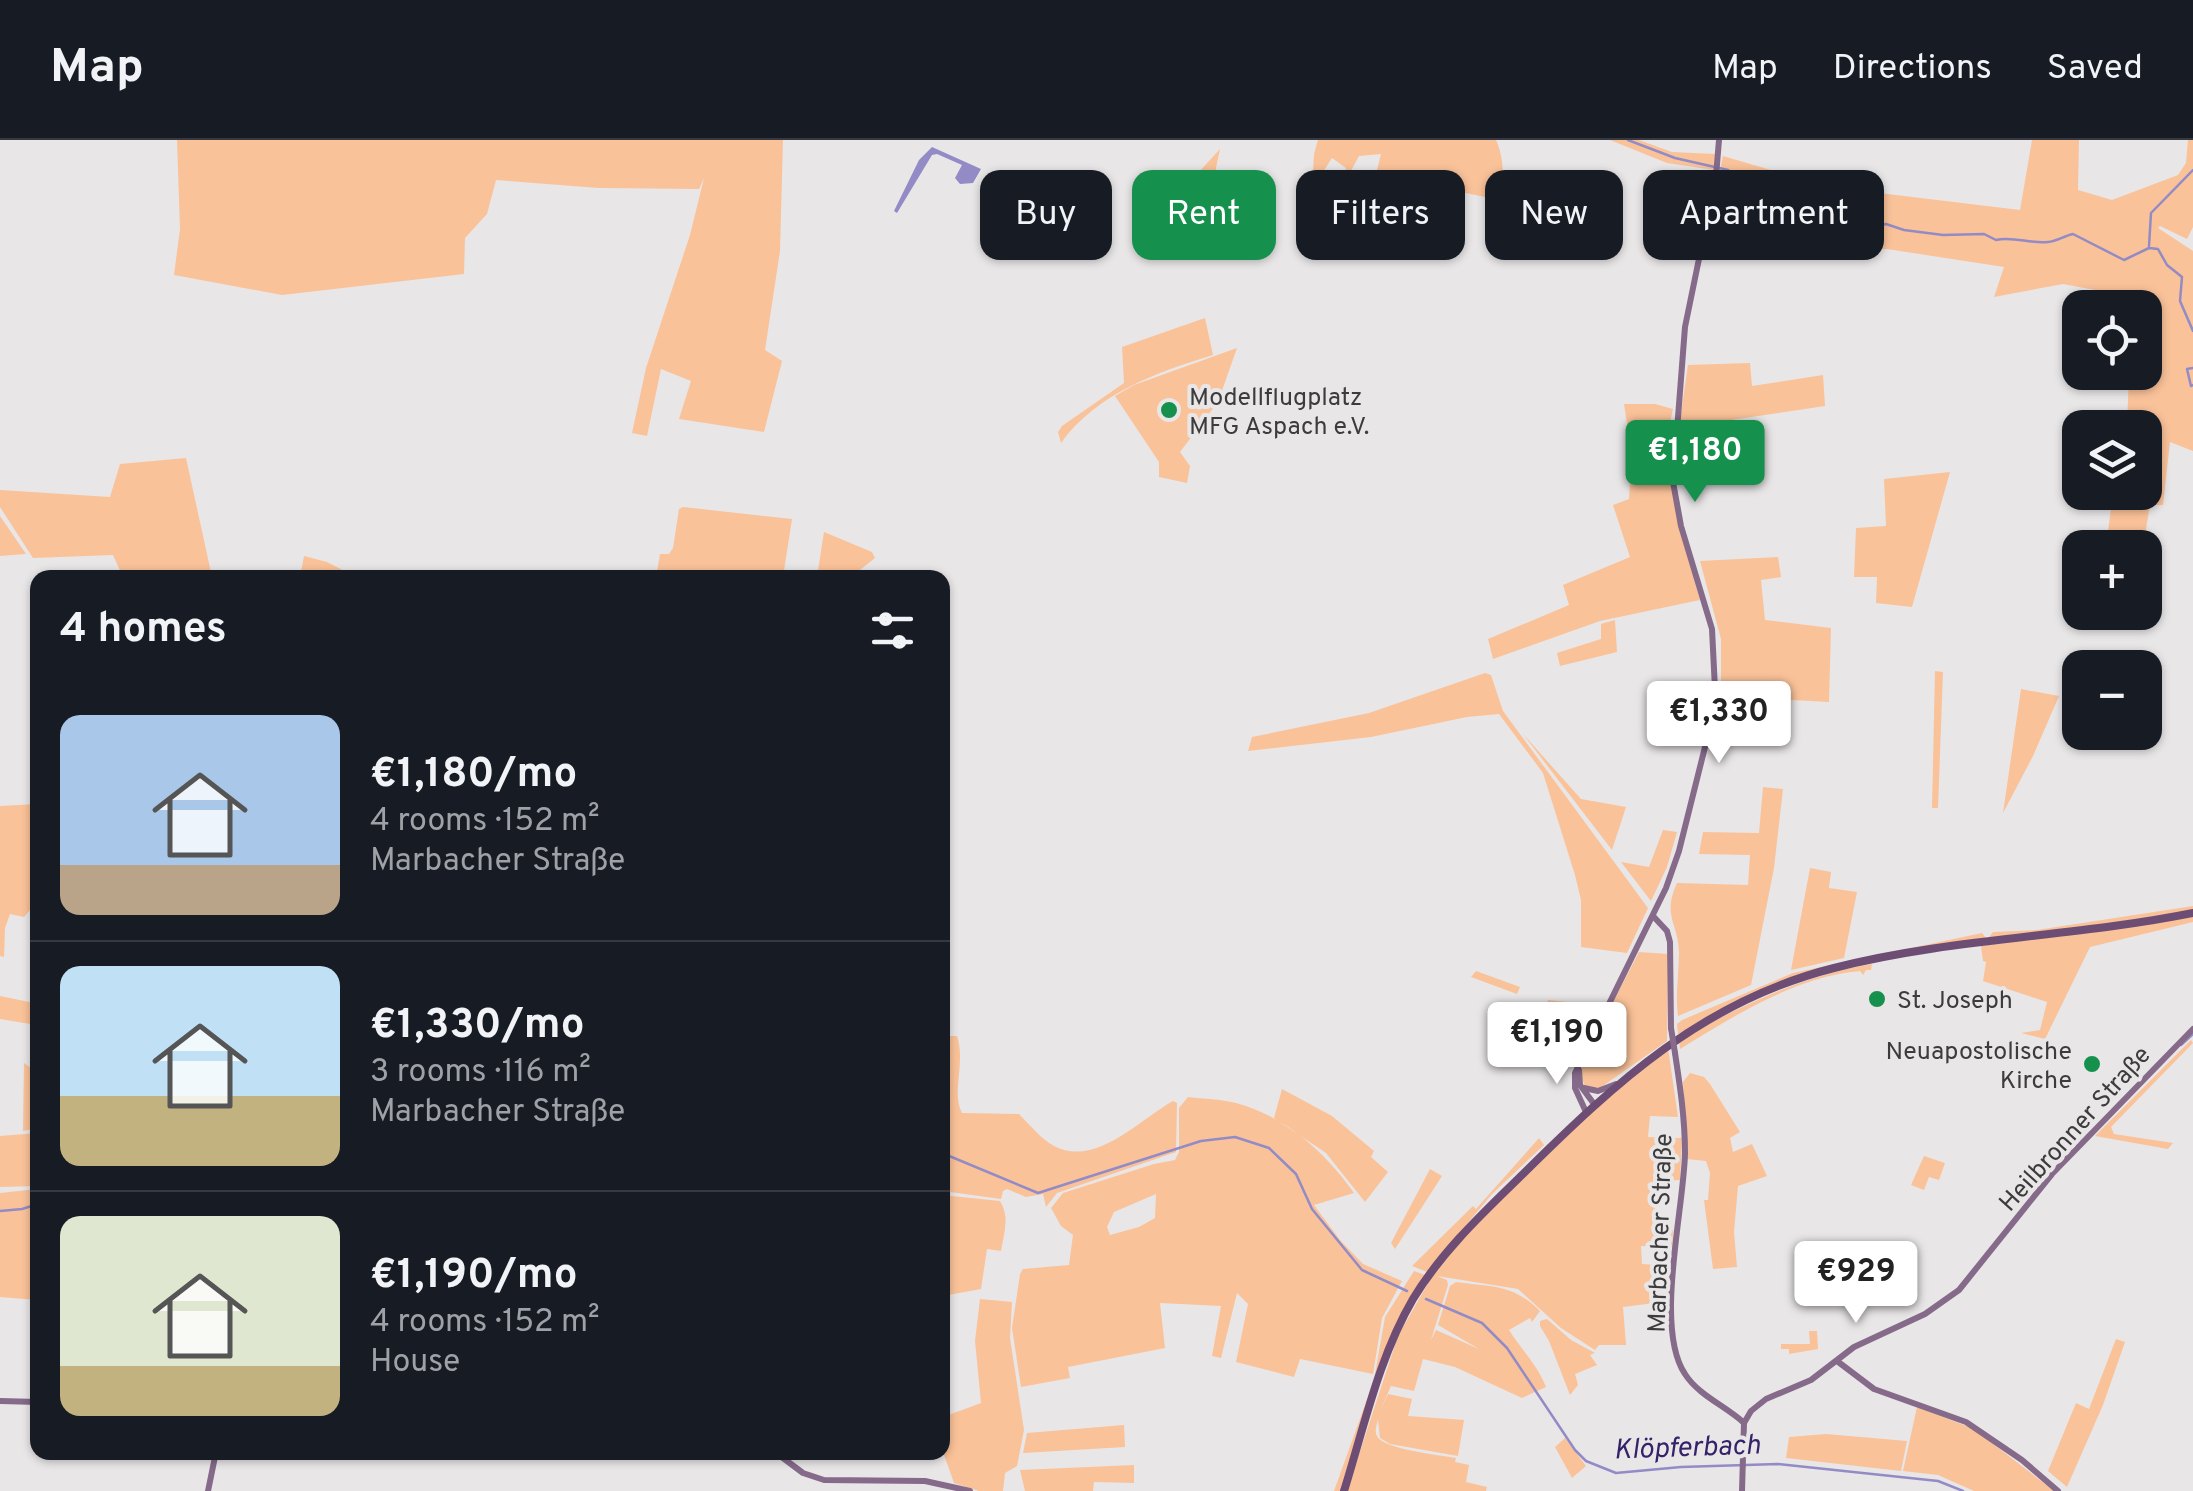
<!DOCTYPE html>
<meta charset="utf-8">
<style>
:root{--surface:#171b24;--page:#242831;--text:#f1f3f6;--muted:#9ea1a6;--line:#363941;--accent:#15914d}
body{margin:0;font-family:Overpass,sans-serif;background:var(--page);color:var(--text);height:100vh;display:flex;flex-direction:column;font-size:38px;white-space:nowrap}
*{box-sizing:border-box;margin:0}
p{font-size:32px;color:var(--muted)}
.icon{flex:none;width:55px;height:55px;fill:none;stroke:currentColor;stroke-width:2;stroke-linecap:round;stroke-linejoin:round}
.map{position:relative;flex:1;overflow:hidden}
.panel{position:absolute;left:30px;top:430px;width:920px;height:890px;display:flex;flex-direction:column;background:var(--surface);border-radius:20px;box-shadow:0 2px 8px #0004}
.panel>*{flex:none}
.banner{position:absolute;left:980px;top:30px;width:950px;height:90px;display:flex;gap:20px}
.controls{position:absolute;left:2062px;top:150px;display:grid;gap:20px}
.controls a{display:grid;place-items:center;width:100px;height:100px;border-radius:20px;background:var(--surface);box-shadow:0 2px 8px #0004;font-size:50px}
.price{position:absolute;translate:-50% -85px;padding:0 22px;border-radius:10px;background:#fff;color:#222;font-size:32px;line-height:65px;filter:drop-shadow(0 2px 5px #0008)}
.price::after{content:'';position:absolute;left:50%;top:60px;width:30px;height:22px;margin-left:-15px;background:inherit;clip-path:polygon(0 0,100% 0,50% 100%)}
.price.selected{background:var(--accent);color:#fff}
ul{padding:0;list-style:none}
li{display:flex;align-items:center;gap:30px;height:250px;padding:0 30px}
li+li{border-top:2px solid var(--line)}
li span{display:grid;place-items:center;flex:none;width:280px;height:200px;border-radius:20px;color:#555}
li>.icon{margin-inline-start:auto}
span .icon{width:120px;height:120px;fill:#fffc;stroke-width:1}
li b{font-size:42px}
h2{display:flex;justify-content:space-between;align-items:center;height:120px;padding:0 30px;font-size:42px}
.pill{padding:0 35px;border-radius:20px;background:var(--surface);box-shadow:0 2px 8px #0004;font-size:35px;line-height:90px}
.pill.selected{background:var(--accent);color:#fff}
header{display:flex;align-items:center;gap:60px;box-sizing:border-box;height:140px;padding:0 50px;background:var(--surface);border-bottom:2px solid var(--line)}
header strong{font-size:48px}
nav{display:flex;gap:55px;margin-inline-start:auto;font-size:35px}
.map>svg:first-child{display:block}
.green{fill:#fac299;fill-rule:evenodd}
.water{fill:#928bc5}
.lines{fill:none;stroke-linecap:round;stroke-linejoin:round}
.stream{stroke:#928bc5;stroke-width:2.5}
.secondary{stroke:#856a8a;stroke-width:6}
.primary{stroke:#6e4d74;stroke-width:8}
.secondary-bridge{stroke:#856a8a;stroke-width:6}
.poi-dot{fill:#15914d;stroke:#e9e6e7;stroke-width:4}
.labels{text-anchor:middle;stroke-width:8;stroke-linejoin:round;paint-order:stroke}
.poi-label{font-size:25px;fill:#3d3c3c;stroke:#e9e6e7;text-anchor:start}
.street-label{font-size:25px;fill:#3d3c3c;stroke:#e9e6e7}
.water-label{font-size:28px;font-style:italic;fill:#342369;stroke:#e9e6e7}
</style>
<header>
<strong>Map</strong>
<nav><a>Map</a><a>Directions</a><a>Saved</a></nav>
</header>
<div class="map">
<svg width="2193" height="1351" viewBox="0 0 2193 1351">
<rect width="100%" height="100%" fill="#e9e6e7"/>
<path class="green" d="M 177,0 L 783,0 L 780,111 L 765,210 L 782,221 L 764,292 L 679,279 L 691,241 L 661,229 L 647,296 L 632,293 L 646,228 L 690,95 L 704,38 L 699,49 L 599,48 L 496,40 L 487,74 L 465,98 L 464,134 L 282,155 L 174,135 L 180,89 Z
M 1318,0 L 1496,0 C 1504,17 1505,42 1499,60 L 1376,34 L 1381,14 L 1359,16 L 1344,44 L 1341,42 L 1346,28 L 1332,18 L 1312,49 L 1314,14 Z
M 1610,0 L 1639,0 L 1672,12 L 1715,14 L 1714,30 L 1667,23 Z
M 2032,0 L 2079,0 L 2078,50 L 2112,60 L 2178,35 L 2186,23 L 2188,0 L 2193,0 L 2193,87 L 2187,99 L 2160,86 L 2158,88 L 2193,111 L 2193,311 L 2170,302 L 2163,365 L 2150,365 L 2143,407 L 2106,407 L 2113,353 L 2145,352 L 2145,288 L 2127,287 L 2129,233 L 2145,232 L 2145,168 L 2124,167 L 2122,155 L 2063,144 L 1994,157 L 2004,127 L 1887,109 L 1849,110 L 1768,98 L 1736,87 L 1740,116 L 1703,112 L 1723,16 L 1795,37 L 1871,52 L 2020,70 Z
M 1220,9 L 1216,28 L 1217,60 L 1185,80 L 1156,89 L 1161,79 L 1159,67 L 1178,55 Z
M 1205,178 L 1213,215 C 1157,232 1096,254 1061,303 L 1058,292 L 1062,286 L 1124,243 L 1122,207 Z
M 1237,208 L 1218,262 L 1180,312 L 1190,326 L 1187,343 L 1159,337 L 1159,322 L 1115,256 L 1134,245 Z
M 1750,223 L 1752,246 L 1823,235 L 1825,266 L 1711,283 L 1678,321 L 1676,308 L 1688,225 Z
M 1624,264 L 1655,264 L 1673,269 C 1658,326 1685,404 1700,460 L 1600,481 L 1493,519 L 1488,499 L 1569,465 L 1563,445 L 1630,417 L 1613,365 L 1629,359 L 1631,322 L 1654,317 L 1655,288 L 1628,290 Z
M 186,318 L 212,437 L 123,437 L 113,415 L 33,418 L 0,367 L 0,350 L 110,357 L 120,324 Z
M 1950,332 L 1912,467 L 1876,463 L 1877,437 L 1854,437 L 1856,388 L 1886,386 L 1884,339 Z
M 683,367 L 792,379 L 783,437 L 656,437 L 660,414 L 669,414 L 673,408 L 679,369 Z
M 0,376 L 26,414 L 0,416 Z
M 824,392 L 872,412 L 875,418 L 851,437 L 817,437 Z
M 304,416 L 327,422 L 356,437 L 300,437 Z
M 1778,417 L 1781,437 L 1761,440 L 1765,480 L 1831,488 L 1829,562 L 1721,556 L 1721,499 L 1700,421 Z
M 1615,480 L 1617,512 L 1560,526 L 1557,513 L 1601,499 L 1601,484 Z
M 1935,531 L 1943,532 L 1938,668 L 1932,668 Z
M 1485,533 L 1491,535 L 1503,571 L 1648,768 L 1627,813 L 1581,807 L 1581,760 L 1575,735 L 1543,633 L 1499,574 L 1467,577 L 1371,597 L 1248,611 L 1252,597 L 1369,573 Z
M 2021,549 L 2059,556 L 2033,616 L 2003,673 Z
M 1523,594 L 1581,659 L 1626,667 L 1612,710 Z
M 1763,647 L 1783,649 L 1774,728 L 1751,845 L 1678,876 C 1675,855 1679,833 1679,812 C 1678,782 1662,776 1677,743 L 1748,745 L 1750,715 L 1699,714 L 1703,692 L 1759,693 Z
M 37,664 L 37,762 L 24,777 L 10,774 L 5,788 L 4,817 L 0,816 L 0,666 Z
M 1663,690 L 1677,692 L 1667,727 L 1651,761 L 1621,722 L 1649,727 Z
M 1810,728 L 1831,732 L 1829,748 L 1857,752 L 1844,818 L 1791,830 Z
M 2193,766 L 2193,770 L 2165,775 L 1992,800 L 1989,797 L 1993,792 L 2037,790 Z
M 2193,775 L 2193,782 L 2090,807 L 2045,899 L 2021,893 L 2040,890 L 2047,862 L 1983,841 L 1986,822 L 1983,821 L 1981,806 Z
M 1982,793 L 1986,798 C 1878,816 1773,836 1678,894 L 1677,884 L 1682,880 L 1793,833 Z
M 1639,812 L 1668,814 L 1667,901 L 1600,948 L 1585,946 C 1574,925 1593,902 1603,883 L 1611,880 L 1609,870 Z
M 1872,824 L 1871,830 L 1866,830 L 1863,835 L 1860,831 C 1794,837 1734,876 1680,909 L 1679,900 C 1741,866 1801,836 1872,824 Z
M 1476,831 L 1520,847 L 1517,854 L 1471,837 Z
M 0,856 L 34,863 L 30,884 L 0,879 Z
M 1548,860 L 1604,866 L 1598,877 C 1581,876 1559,878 1547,865 Z
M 945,896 L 957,896 C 966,922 951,953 962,973 L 1019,974 C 1030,985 1041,999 1054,1006 C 1096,1028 1140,979 1173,961 L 1177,963 L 1176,1012 L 1057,1053 L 1046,1067 L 1043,1054 L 1026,1057 L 1007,1049 L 1003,1051 L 1001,1059 L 943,1051 L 942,898 Z
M 2191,900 L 2193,903 L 2111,987 L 2114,994 L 2173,1003 L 2168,1009 L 2095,996 Z
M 1668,908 L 1678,977 L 1650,976 L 1648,997 L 1682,998 L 1680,1040 L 1657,1041 L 1655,1089 L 1673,1090 L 1672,1107 L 1641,1106 L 1642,1124 L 1670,1126 L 1670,1161 L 1623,1167 L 1626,1205 L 1599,1205 L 1595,1210 L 1561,1188 L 1518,1149 L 1437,1136 L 1447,1140 L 1448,1145 L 1431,1200 L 1436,1190 L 1479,1209 L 1438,1185 L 1450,1146 L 1456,1142 C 1492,1147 1513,1144 1540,1171 L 1532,1182 L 1530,1178 L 1509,1190 C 1521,1209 1538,1226 1546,1247 L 1522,1258 L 1455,1227 L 1423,1219 L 1414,1251 L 1391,1246 L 1378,1275 L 1388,1254 L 1412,1259 L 1408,1276 L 1464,1280 L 1458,1316 L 1390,1304 L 1380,1298 L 1378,1280 C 1377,1284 1374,1291 1377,1296 C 1382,1309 1440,1315 1456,1318 L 1455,1322 L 1469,1325 L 1466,1342 L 1487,1347 L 1486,1351 L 1347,1351 L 1398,1196 L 1435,1131 L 1466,1094 L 1609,955 Z
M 24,923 L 37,932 L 38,988 L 23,991 Z
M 1690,933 L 1704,937 L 1710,944 L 1740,992 L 1730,998 L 1733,1012 L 1752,1004 L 1767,1036 L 1738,1046 L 1734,1092 L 1737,1127 L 1713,1129 L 1704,1060 L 1708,1060 L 1710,1033 L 1706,1021 L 1687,1019 L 1683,942 Z
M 1282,949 L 1332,976 L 1374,1011 L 1371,1017 L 1388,1032 L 1365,1062 L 1326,1013 L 1274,978 Z
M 1188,957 C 1204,959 1220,959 1236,963 C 1285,976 1326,1013 1354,1053 L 1314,1065 L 1340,1100 L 1363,1124 L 1402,1141 L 1382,1178 L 1373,1234 L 1300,1219 L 1294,1237 L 1236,1222 L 1248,1164 L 1237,1153 L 1221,1218 L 1212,1216 L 1221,1166 L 1160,1163 L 1165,1208 L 1068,1227 L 1070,1238 L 1021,1247 L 1012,1188 L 1020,1134 L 1023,1129 L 1069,1125 L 1073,1095 L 1061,1086 L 1051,1068 L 1063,1053 L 1154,1024 L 1175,1020 L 1179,1012 L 1179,968 ZM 1156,1054 L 1155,1078 L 1139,1087 L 1110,1095 L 1107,1087 L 1114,1072 Z
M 37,993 L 37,1046 L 0,1047 L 0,996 Z
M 1539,998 L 1544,1005 L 1492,1054 L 1427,1132 L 1412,1126 L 1473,1066 L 1476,1069 Z
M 1924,1016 L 1945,1023 L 1939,1040 L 1929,1037 L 1924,1050 L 1911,1045 Z
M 1430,1029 L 1442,1036 L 1395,1109 L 1391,1103 Z
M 37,1049 L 37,1160 L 0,1157 L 0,1053 Z
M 942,1055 L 1000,1061 C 1010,1077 1004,1093 1001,1111 L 987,1109 L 981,1149 L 943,1156 Z
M 1414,1131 L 1425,1135 L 1406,1165 L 1341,1351 L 1334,1351 L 1374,1240 L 1385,1177 Z
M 980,1159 L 1012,1162 L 1010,1198 L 1024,1290 L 1017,1326 L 1005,1333 L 1003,1351 L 979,1351 L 954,1343 L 943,1312 L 943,1277 L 981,1263 L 975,1201 Z
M 1547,1179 L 1571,1200 L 1595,1213 L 1590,1215 L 1597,1225 L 1575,1234 L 1578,1245 L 1570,1255 L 1549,1201 L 1540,1186 L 1540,1181 Z
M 1809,1191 L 1817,1191 L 1818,1209 L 1789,1214 L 1789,1209 L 1781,1209 L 1781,1204 L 1810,1204 Z
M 2116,1199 L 2125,1202 L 2103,1265 L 2067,1347 L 2048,1331 L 2076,1263 L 2089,1269 Z
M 1917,1267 L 1974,1289 L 2054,1351 L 1974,1351 L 1938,1335 L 1903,1331 Z
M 1124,1285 L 1125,1307 L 1023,1313 L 1027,1293 Z
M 1826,1294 L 1907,1301 L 1901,1331 L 1786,1318 L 1789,1297 Z
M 1565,1298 L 1586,1326 L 1572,1338 L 1555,1307 Z
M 1134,1325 L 1134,1343 L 1094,1342 L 1093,1351 L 1025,1351 L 1020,1330 Z"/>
<path class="water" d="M 932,7 L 981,29 L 973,43 L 960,44 L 955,38 L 962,25 L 937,14 L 932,15 L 897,73 L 894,71 L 919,20 Z"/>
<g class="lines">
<path class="stream" d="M 1628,0 L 1675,18 L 1728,30 L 1739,40 C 1755,36 1758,40 1765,54 L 1834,77 L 1852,90 L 1886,84 L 1904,90 L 1943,95 L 1984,94 L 1996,100 C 2013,96 2030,104 2048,102 C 2057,101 2064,96 2073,94 L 2124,120 L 2149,108 L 2158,109 L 2167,125 L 2182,137 L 2180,161 L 2193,191
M 2149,106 L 2151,73 L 2193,30
M 2193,228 L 2187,229 L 2191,246 L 2193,245
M 2181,905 L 2193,894
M 942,1013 L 1038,1053 L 1201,1001 L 1235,997 L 1269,1008 L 1296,1034 L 1312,1069 L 1362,1130 L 1407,1151
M 0,1071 L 22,1069 L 38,1064
M 1426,1159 L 1482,1183 L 1507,1208 L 1575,1310 L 1586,1321 L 1616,1333 L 1681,1327 L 1778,1324 L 1938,1341 L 1963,1351"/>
<path class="secondary" d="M 1653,776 L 1667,791 L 1670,802 L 1671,888
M 1675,913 C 1680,946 1685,979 1685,1013 C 1684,1069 1654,1188 1685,1234 C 1699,1256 1726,1266 1744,1283
M 1579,930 L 1580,945 L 1594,964
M 1584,948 L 1598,951 L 1616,944
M 1586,972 L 1575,948 L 1575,933 L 1666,748 L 1679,711 L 1712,579 L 1715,549 L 1712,489 L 1681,386 L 1673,342 L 1685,187 L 1716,36 L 1719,0
M 1837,1221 L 1874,1249 L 1966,1282 L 2022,1320 L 2058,1351
M 0,1261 L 38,1262
M 1744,1283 L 1751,1271 L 1766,1259 L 1811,1240 L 1854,1207 L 1925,1174 L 1959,1150 L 2052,1034 L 2193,889
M 775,1312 L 803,1333 L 824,1340 L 925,1341 L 970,1351
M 208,1351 L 216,1312
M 1742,1351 L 1744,1283"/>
<path class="primary" d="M 1344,1351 C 1364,1287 1379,1217 1413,1159 C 1442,1111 1483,1073 1523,1034 C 1616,942 1703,861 1834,828 C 1951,798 2074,797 2193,773"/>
<path class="secondary-bridge" d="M 1671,888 L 1675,913"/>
</g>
<g class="poi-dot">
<circle cx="1169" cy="270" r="10"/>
<circle cx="1877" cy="859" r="10"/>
<circle cx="2092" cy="924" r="10"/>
</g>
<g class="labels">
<g class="poi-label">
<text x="1189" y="265">Modellflugplatz<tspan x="1189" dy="29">MFG Aspach e.V.</tspan></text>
<text x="1897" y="868">St. Joseph</text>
<text x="2072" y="919" text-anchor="end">Neuapostolische<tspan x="2072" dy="29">Kirche</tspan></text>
</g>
<g class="street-label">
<text transform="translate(2074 988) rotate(-48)" y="9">Heilbronner Straße</text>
<text transform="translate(1659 1093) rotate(-88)" y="9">Marbacher Straße</text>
</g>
<g class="water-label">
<text transform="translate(1687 1306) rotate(-2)" y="10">Klöpferbach</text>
</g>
</g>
</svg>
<div class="controls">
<a><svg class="icon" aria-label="locate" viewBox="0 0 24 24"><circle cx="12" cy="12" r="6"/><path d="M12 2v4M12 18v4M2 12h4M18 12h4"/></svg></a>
<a><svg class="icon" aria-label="layers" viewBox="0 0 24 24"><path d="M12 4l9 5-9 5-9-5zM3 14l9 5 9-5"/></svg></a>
<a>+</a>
<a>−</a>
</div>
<b class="price selected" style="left:1695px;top:365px">€1,180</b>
<b class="price" style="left:1719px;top:626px">€1,330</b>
<b class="price" style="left:1557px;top:947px">€1,190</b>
<b class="price" style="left:1856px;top:1186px">€929</b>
<div class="banner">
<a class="pill">Buy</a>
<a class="pill selected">Rent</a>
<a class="pill">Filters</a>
<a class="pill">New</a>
<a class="pill">Apartment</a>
</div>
<section class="panel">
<h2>4 homes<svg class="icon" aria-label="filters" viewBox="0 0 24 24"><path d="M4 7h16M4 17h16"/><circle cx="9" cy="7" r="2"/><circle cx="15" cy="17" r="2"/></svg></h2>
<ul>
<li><span style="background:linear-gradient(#a9c7e8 75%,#b9a48a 0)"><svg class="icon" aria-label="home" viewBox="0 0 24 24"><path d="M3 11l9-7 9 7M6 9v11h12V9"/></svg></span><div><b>€1,180/mo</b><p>4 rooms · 152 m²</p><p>Marbacher Straße</p></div></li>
<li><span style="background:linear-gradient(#bfe0f5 65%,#c2b280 0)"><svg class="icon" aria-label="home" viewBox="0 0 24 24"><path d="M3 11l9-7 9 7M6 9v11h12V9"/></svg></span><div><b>€1,330/mo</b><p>3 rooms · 116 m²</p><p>Marbacher Straße</p></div></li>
<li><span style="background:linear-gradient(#dfe7d0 75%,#c2b280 0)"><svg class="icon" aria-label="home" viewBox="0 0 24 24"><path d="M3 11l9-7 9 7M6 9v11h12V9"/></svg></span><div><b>€1,190/mo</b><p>4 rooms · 152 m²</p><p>House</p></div></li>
</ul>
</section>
</div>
